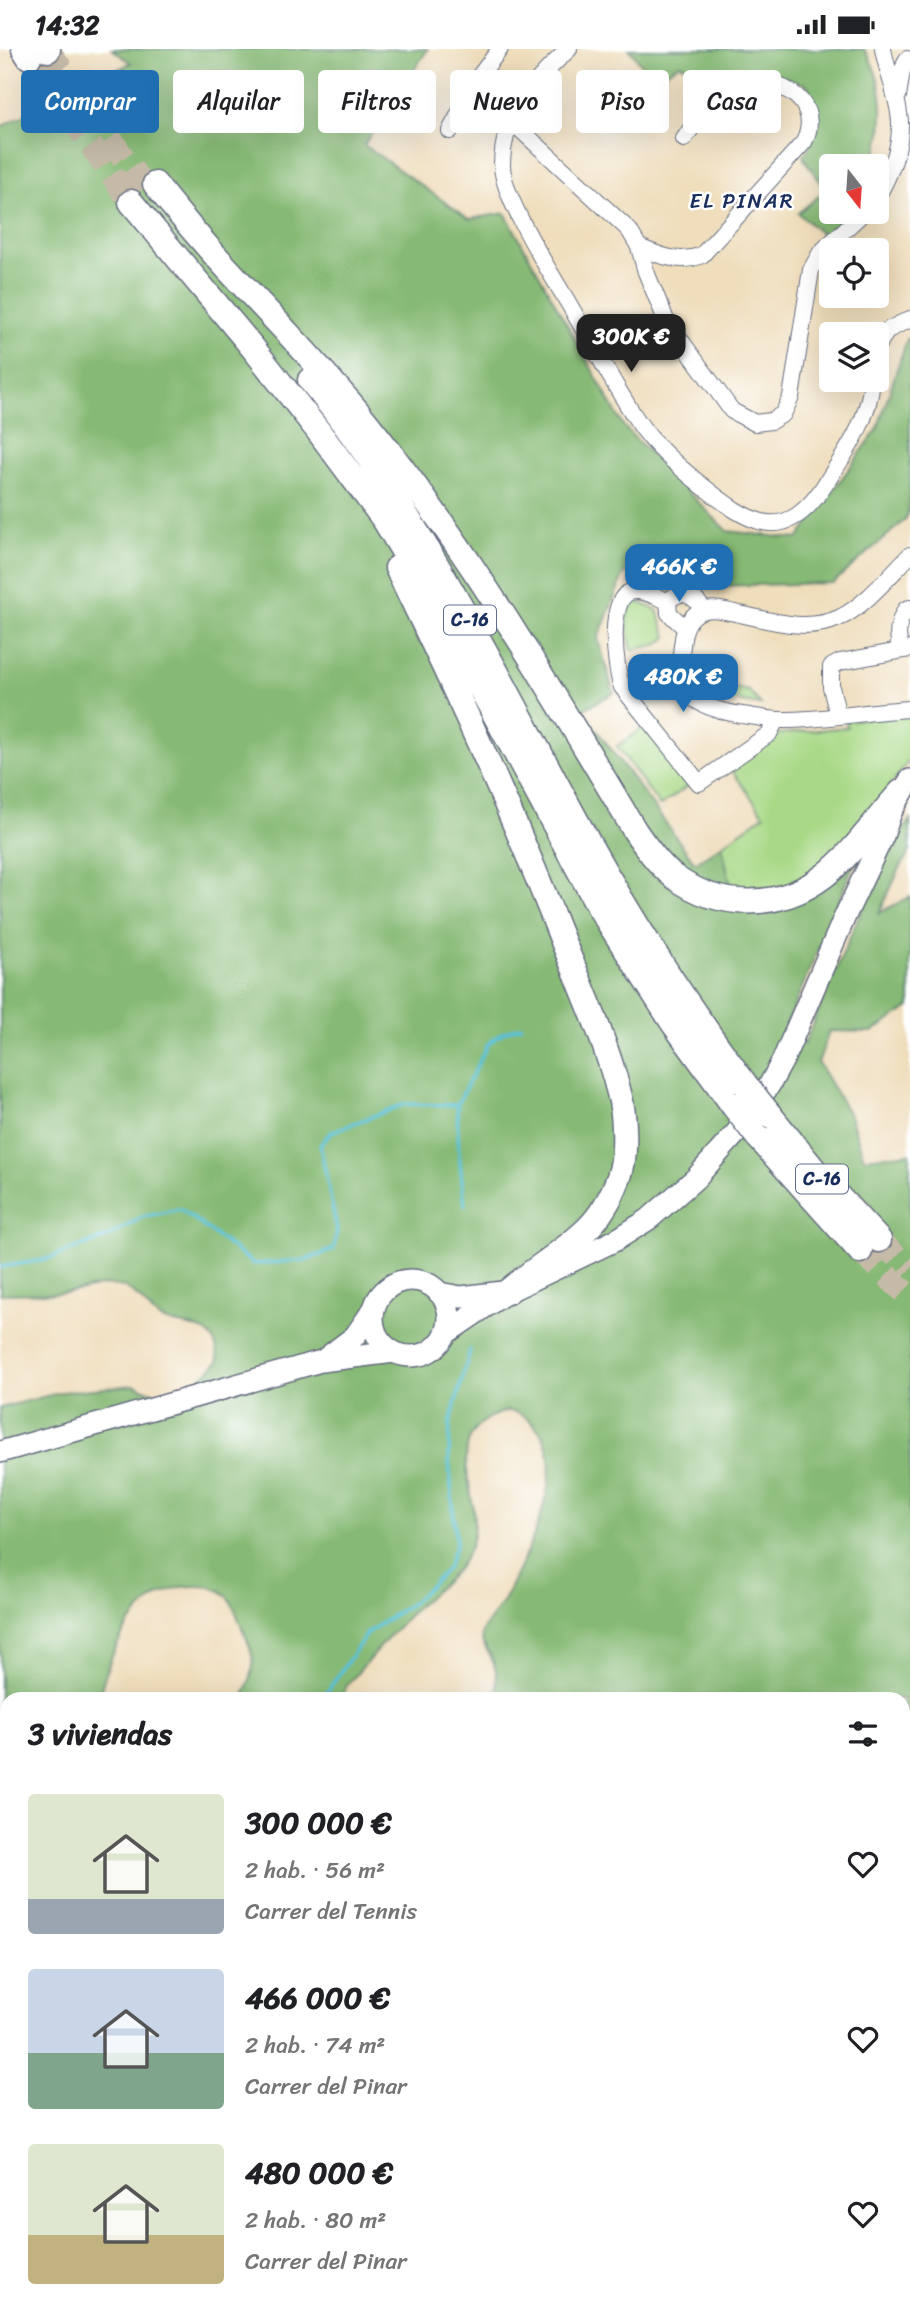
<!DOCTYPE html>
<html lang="es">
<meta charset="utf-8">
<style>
:root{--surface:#fff;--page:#f2f2f2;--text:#202124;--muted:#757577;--accent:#1f6fb2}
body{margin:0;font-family:Sriracha,sans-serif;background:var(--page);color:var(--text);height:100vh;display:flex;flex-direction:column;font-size:26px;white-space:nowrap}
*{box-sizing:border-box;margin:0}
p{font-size:23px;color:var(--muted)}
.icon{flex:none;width:38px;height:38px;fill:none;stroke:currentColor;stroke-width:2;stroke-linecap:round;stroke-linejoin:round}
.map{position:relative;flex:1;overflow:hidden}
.drawer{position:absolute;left:0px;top:1643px;width:910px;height:625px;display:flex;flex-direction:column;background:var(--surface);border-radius:21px 21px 0 0;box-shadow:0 7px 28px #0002}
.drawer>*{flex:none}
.banner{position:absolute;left:21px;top:21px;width:868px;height:63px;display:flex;gap:14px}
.needle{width:46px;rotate:163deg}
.buttons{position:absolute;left:819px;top:105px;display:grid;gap:14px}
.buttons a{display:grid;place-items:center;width:70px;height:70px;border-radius:7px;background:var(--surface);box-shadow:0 7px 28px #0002;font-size:35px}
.price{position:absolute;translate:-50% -60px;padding:0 16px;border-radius:14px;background:var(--accent);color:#fff;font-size:23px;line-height:46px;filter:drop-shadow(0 2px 4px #0008)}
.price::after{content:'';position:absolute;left:50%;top:42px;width:21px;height:16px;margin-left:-10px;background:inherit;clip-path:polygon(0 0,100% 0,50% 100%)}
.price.on{background:#222;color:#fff}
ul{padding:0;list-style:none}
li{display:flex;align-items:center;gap:21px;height:175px;padding:0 28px}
li span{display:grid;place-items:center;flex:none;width:196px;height:140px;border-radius:7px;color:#555}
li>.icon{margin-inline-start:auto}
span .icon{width:84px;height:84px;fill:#fffc;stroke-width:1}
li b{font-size:30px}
h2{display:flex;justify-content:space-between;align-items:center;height:84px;padding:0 28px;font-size:30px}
.tag{padding:0 24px;border-radius:7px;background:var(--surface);box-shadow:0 7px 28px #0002;font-size:24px;line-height:63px}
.tag.on{background:var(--accent);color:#fff}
.status{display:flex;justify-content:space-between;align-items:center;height:49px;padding:0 35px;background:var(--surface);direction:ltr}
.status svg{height:19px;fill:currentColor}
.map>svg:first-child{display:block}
.green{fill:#a9d987;stroke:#628472;stroke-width:2}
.forest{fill:#86b974;stroke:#507469;stroke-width:2;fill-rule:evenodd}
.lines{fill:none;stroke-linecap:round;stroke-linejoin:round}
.stream{stroke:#58c1d5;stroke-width:3.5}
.highway-tunnel{stroke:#c5baa8;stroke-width:24;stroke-dasharray:24 12;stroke-linecap:butt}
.minor-casing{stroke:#656c7f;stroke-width:18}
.major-casing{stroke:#656c7f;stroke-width:24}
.highway-casing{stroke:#656c7f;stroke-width:27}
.minor{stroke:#fff;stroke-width:16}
.major{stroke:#fff;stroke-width:21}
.highway{stroke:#fff;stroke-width:24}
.highway-bridge-casing{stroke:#656c7f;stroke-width:27;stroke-linecap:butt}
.highway-bridge{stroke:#fff;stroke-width:24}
.labels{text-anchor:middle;stroke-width:5;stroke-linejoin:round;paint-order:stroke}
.shield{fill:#fff;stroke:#5f6d8e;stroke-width:2}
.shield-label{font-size:18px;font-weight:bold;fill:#1b2f5e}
.neighbourhood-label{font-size:21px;letter-spacing:2px;fill:#1b2f5e;stroke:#fff}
</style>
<div class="status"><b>14:32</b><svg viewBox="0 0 49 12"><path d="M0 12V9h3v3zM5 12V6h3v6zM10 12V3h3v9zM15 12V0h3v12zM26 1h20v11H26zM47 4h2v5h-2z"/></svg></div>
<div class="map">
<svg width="910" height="2267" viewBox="0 0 910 2267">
<rect width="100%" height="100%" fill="#fff"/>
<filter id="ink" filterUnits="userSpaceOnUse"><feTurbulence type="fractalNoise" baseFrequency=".0143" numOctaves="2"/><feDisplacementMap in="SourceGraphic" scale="14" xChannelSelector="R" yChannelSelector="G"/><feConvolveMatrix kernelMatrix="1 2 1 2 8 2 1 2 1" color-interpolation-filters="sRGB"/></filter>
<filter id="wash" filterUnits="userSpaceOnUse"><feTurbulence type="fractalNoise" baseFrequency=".00686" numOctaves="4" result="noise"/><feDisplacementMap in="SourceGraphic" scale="28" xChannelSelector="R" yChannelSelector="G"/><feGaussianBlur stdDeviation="1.57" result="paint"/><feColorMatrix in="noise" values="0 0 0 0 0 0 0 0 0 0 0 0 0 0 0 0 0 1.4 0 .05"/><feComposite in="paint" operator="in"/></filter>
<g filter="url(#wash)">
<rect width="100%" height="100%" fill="#efddbb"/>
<path class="green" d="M 635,552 L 657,561 L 667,588 L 659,595 L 632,601 C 628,581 621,569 635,552 Z
M 696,631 L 749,642 L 761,656 C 741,652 706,651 696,631 Z
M 910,664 L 910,710 L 846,798 L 805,830 L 776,842 L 732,844 L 722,796 L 764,766 L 730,719 L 778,685 L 847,678 L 846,672 Z
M 646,677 L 689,736 L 660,757 L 617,697 Z"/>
<path class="forest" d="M 112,0 L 428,0 L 364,96 L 469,170 L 505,164 L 624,378 L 727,482 L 798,490 L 877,381 L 907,290 L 910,289 L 910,453 L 906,470 L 833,534 L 712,537 L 624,524 L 598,590 L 614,644 L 582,661 L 695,814 L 722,796 L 732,844 L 652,816 L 747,858 L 859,803 L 787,974 L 804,995 L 877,825 L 910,770 L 910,802 L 900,819 L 879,864 L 910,848 L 910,958 L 872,983 L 829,982 L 818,1014 L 850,1067 L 864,1109 L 910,1104 L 910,2267 L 0,2267 L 0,1359 L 62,1343 L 135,1336 L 157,1345 L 200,1330 L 218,1313 C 218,1269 185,1282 160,1269 C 145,1261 138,1240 118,1237 C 103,1234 91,1240 76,1242 C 51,1247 25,1243 0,1245 L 0,78 L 131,14 ZM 506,1362 C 520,1362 528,1369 537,1379 C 573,1418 523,1514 503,1552 C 497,1562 487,1573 482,1583 C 479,1592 488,1601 491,1608 C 498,1621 498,1636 497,1650 L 903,1650 L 903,2261 L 7,2261 L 7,1650 L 99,1650 C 109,1602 137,1536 196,1537 C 207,1537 218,1538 226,1546 C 235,1555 237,1568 242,1579 C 256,1607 257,1622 242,1650 L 340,1650 L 347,1636 C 369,1611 391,1584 415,1560 C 437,1538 464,1523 472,1491 C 484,1443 434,1384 506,1362 Z
M 629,0 L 864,0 C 887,35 886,79 873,117 L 831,117 L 831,163 L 847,163 L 825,188 L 798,164 L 826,141 L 803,108 C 824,75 821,71 807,36 C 769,22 758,21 719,32 L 680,15 L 654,31 Z"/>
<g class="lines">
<path class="stream" d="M 457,1057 L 459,1106 L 465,1156
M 0,1218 L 44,1211 L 108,1188 L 142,1168 L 180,1160 L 254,1215 L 306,1211 L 334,1200 L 337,1181 L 320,1096 L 331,1083 L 405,1055 L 457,1056 L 488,995 L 502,984 L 521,977
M 322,1650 L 367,1584 L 413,1553 L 447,1520 L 456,1495 L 449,1411 L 450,1375 L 470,1301
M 236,2261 L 239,2267
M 50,2267 L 53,2261"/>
</g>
</g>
<g filter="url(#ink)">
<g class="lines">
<path class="highway-tunnel" d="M 48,1 L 146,141
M 29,8 L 131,153
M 879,1191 L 910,1220
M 860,1202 L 910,1248"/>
<g class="minor-casing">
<path id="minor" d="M 569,0 C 534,32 503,65 502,115 C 501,147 552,226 570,257 C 592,294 613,335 637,371 C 654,397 676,415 700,435 C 751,476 786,499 828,431 C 849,399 869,370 872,331
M 898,47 L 902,22 L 907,10
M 510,71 L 629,181 L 639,198 L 646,223 L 666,271 L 732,362 L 755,374 L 771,372 L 783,365 L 791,348 L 811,221 L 821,203 L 864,163
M 450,82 L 478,29 L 500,0
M 877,148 C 891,124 904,94 899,64 C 896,43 887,22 883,0
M 639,198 C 660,207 680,215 702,206 L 804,93 C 826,48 768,21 731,39 C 710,50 697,71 684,90
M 877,297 L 888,281 L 910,270
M 910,506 C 890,526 864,558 839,569 C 806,584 769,571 735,564 C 724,562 710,557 699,563 C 683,572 683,589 681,605 C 674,648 700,658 736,665 C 750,667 764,670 778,671 C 822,672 866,662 910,660
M 668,552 C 656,548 642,539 630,543 C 607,551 615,620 622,638 L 699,734 L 769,685 L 776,671
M 668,552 C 683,538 694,547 704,561
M 668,552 L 669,564 L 685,579
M 901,601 C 896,587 898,572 906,560 L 910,559
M 838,667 L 831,638 L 831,618 L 840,613 L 910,600"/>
</g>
<g class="major-casing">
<path id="major" d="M373 1269a38 38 0 1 1 76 0a38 38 0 1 1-76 0Z
M 439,1244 L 461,1248 L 503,1243
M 445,1285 L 507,1243 L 616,1191 L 649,1170 L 696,1129 L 737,1083 L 770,1035 L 783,1011 L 845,867 L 883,787 L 891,763 L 910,731
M 326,1309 L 355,1287 L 373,1261
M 0,1403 L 321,1312 L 394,1303"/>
</g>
<g class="highway-casing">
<path id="highway" d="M 24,0 L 29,8
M 47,0 L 48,1
M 155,135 C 220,219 300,291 367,374 C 469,501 552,642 635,782 C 646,798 658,815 673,827 C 719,861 779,861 824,827 C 854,804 875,771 901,743
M 131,153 L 253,299 L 319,383 L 385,472 L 435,555 L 600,860 L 673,974 L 732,1055
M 310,331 C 421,467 493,619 576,771 C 626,864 683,951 745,1035
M 397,519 C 457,642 514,767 564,895 C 584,944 606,993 619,1044 C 625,1065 627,1107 619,1128 C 612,1147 601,1167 586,1181 C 562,1204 532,1221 507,1243
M 770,1066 L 821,1129 L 879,1191
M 757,1087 L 860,1202"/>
</g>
<use href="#minor" class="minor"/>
<use href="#major" class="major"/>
<use href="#highway" class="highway"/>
<g class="highway-bridge-casing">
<path id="highway-bridge" d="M 745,1035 L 770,1066
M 732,1055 L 757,1087"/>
</g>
<use href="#highway-bridge" class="highway-bridge"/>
</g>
</g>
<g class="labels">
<g class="shield">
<rect x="444" y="556.5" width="52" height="29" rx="5"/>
<rect x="796" y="1115.5" width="52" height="29" rx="5"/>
</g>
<g class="shield-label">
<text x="470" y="577">C-16</text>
<text x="822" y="1136">C-16</text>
</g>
<g class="neighbourhood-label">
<text x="742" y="159">EL PINAR</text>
</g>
</g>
</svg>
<div class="buttons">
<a><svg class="needle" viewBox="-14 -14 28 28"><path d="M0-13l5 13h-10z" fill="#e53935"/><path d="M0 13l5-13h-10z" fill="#757577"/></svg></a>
<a><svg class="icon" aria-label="locate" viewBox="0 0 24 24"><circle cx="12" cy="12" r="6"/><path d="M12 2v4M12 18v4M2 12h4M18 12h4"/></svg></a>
<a><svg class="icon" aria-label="layers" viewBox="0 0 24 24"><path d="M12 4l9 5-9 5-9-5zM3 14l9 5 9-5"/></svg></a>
</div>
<b class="price on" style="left:631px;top:325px">300K €</b>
<b class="price" style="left:679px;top:555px">466K €</b>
<b class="price" style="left:683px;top:665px">480K €</b>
<div class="banner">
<a class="tag on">Comprar</a>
<a class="tag">Alquilar</a>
<a class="tag">Filtros</a>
<a class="tag">Nuevo</a>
<a class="tag">Piso</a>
<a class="tag">Casa</a>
</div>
<section class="drawer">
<h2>3 viviendas<svg class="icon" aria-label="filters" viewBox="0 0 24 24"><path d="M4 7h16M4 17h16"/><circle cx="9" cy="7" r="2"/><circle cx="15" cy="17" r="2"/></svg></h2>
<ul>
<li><span style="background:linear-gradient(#dfe7d0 75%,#9aa5b1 0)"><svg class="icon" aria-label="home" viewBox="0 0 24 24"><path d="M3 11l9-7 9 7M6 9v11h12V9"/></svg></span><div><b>300 000 €</b><p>2 hab. · 56 m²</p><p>Carrer del Tennis</p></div><svg class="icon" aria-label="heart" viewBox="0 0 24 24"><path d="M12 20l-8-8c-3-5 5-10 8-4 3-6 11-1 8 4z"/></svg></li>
<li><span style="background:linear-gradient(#c9d6e8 60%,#7fa58c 0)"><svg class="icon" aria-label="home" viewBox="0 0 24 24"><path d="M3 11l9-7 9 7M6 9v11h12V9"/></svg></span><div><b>466 000 €</b><p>2 hab. · 74 m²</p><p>Carrer del Pinar</p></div><svg class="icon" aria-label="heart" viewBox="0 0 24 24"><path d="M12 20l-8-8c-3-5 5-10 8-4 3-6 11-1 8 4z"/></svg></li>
<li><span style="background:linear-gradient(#dfe7d0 65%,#c2b280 0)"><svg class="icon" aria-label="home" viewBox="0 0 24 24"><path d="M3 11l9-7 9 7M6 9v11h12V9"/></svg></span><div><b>480 000 €</b><p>2 hab. · 80 m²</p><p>Carrer del Pinar</p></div><svg class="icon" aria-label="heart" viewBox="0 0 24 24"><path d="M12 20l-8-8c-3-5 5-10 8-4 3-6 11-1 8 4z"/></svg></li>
</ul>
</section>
</div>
